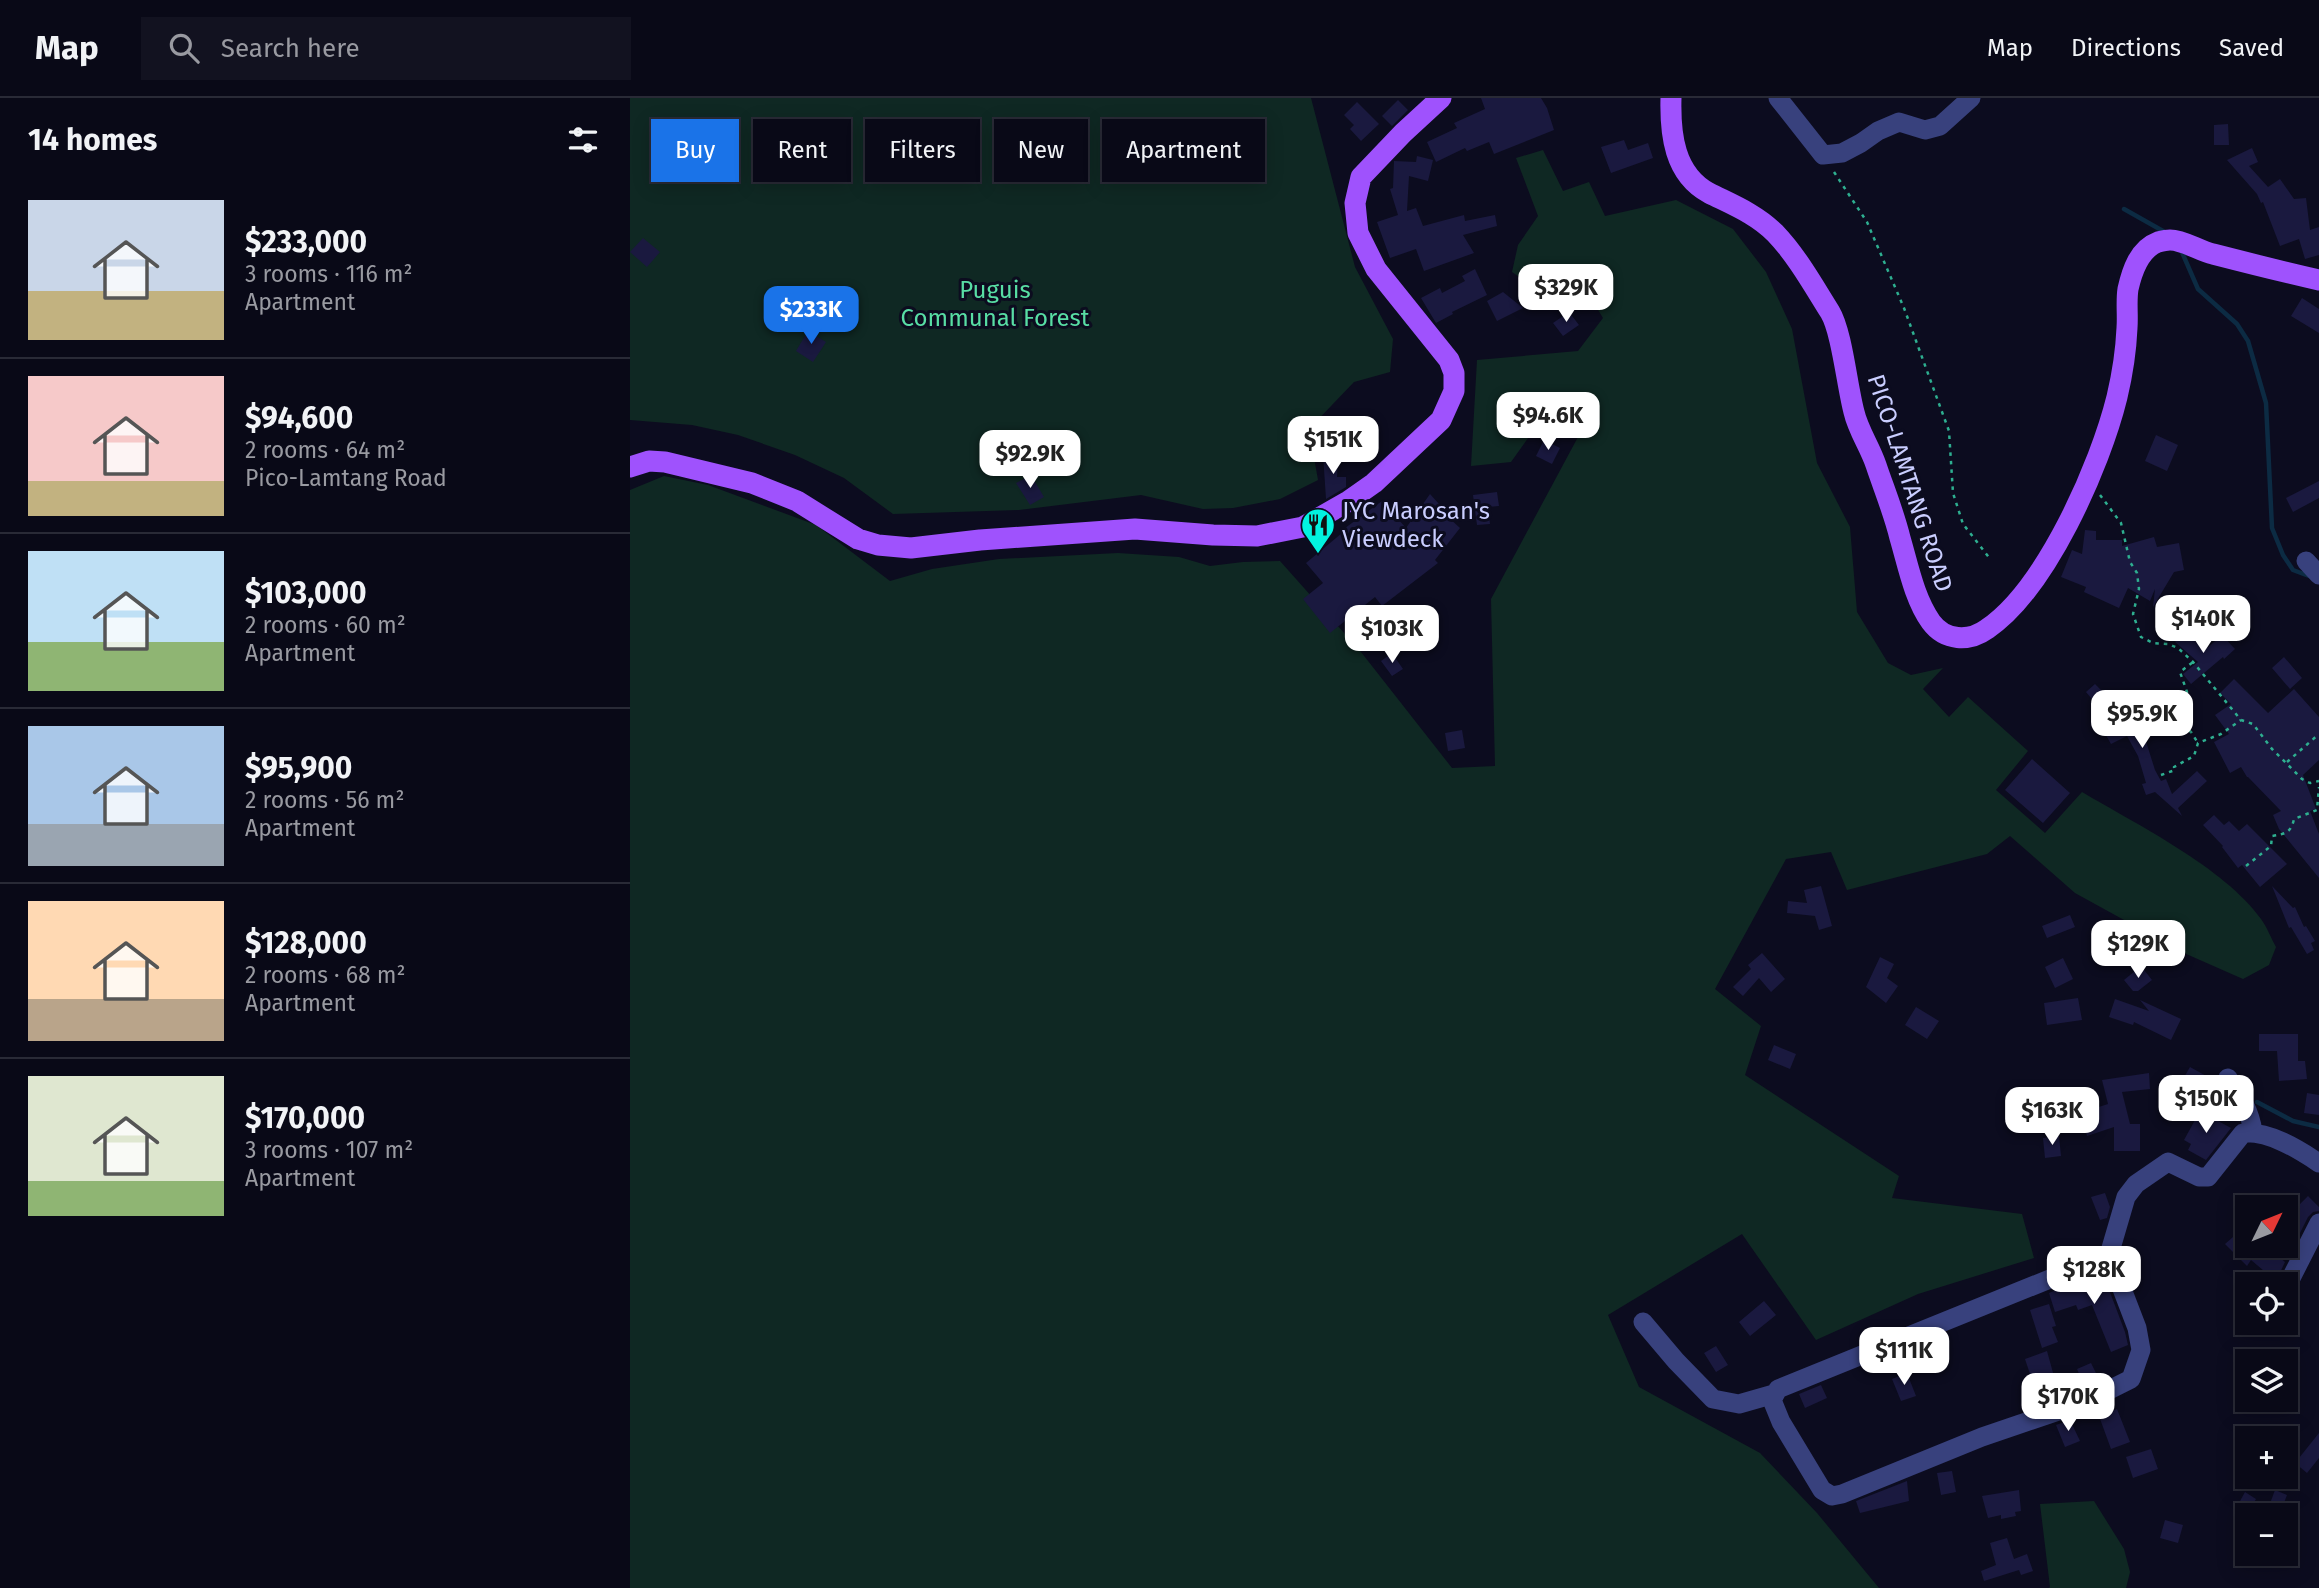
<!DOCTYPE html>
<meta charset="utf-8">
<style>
:root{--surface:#090917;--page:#121220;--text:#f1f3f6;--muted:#999aa1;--line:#292a36;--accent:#1a73e8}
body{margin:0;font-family:"Fira Sans",sans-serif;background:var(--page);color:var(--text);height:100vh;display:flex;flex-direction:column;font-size:26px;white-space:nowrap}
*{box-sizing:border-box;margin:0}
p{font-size:23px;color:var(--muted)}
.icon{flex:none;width:38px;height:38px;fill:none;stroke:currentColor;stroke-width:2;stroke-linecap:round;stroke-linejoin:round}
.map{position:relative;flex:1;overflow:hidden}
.panel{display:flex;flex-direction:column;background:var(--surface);width:630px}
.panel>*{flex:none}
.top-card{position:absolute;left:21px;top:21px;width:665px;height:63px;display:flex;gap:14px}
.needle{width:46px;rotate:47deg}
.tools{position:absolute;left:1605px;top:1097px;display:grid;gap:14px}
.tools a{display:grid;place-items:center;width:63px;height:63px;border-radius:0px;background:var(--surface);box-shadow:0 4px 18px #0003,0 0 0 2px var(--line);font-size:35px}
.price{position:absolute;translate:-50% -60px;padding:0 16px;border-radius:14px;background:#fff;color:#222;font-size:23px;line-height:46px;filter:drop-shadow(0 2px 4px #0008)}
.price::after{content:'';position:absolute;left:50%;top:42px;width:21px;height:16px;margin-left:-10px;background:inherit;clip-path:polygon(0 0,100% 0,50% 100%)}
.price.active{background:var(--accent);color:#fff}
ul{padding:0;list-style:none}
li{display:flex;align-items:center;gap:21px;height:175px;padding:0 28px}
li+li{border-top:2px solid var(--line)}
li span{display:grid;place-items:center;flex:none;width:196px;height:140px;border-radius:0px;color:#555}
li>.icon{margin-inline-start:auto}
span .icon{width:84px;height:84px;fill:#fffc;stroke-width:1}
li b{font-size:30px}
h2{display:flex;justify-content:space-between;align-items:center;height:84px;padding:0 28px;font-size:30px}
.chip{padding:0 24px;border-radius:0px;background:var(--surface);box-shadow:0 4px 18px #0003,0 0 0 2px var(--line);font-size:24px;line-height:63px}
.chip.active{background:var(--accent);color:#fff}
header{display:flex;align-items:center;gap:42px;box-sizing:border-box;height:98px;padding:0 35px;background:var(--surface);border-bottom:2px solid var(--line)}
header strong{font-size:33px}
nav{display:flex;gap:38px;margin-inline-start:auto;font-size:24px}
.search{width:490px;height:63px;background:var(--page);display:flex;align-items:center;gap:18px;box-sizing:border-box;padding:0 24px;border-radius:0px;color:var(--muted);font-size:26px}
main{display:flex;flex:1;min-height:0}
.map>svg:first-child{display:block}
.green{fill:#0f2823}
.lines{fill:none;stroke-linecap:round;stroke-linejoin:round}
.stream{stroke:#0c2b43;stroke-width:4.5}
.building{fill:#1a193f}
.path{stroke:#2eaf90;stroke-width:2.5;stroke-dasharray:3.5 5;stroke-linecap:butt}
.minor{stroke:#38417d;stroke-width:19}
.major{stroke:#9f52fd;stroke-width:21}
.labels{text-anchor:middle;stroke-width:6;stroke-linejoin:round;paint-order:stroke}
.park-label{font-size:24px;fill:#58dda4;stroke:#0c0c1f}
.street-label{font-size:24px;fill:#caceff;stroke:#0c0c1f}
.poi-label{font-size:24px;fill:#caceff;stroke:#0c0c1f;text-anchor:start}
</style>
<header>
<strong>Map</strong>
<div class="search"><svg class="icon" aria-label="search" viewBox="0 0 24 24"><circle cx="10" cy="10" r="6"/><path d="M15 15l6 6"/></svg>Search here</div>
<nav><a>Map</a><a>Directions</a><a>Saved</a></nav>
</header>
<main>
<section class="panel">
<h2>14 homes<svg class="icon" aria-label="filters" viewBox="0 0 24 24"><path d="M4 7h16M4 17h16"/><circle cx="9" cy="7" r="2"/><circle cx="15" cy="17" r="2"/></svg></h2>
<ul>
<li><span style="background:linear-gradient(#c9d6e8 65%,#c2b280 0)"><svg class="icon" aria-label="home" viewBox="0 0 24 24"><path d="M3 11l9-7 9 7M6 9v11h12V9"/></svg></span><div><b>$233,000</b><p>3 rooms · 116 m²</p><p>Apartment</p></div></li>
<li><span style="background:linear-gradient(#f6c9c9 75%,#c2b280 0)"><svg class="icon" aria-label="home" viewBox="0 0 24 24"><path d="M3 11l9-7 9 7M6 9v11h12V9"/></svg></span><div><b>$94,600</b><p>2 rooms · 64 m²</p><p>Pico-Lamtang Road</p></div></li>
<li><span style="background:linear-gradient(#bfe0f5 65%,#8fb573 0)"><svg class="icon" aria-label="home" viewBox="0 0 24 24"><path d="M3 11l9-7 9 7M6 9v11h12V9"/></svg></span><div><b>$103,000</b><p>2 rooms · 60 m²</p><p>Apartment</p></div></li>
<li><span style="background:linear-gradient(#a9c7e8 70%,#9aa5b1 0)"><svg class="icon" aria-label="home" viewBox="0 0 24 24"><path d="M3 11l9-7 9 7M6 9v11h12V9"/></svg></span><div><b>$95,900</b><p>2 rooms · 56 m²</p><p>Apartment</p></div></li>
<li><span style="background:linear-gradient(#ffd9b3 70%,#b9a48a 0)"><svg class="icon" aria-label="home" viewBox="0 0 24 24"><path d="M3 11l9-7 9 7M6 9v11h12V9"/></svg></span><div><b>$128,000</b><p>2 rooms · 68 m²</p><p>Apartment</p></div></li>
<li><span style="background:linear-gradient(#dfe7d0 75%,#8fb573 0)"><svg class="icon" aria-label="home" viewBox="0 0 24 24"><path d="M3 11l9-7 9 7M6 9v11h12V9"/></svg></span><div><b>$170,000</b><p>3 rooms · 107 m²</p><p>Apartment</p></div></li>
</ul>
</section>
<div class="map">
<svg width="1689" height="1490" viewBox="0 0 1689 1490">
<rect width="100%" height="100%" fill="#0c0c1f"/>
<path class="green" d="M 0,0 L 681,0 L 725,169 L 763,241 L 760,274 L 724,284 L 679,331 L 688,382 L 650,401 L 603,410 L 573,411 L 511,397 L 389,412 L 263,416 L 214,380 L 165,357 L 108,337 L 62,327 L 0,322 Z
M 913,52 L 933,93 L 959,84 L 975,118 L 1046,102 L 1103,131 L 1136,174 L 1162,231 L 1187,365 L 1220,429 L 1227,514 L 1258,565 L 1281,577 L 1313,570 L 1293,591 L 1319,619 L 1338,599 L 1398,653 L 1366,692 L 1415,735 L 1452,694 C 1506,726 1595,770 1631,821 C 1637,829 1641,840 1646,849 L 1639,867 L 1613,881 L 1554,855 L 1445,795 L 1380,738 L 1357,756 L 1217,792 L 1201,754 L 1156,761 L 1085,891 L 1131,928 L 1115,977 L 1269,1078 L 1262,1100 L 1392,1116 L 1404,1160 L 1288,1196 L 1186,1242 L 1112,1136 L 978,1217 L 1009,1289 L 1130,1355 L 1187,1415 L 1249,1490 L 0,1490 L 0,392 L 34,378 L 78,387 L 186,427 L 260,483 L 302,471 L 369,461 L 488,455 L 549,459 L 580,468 L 613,464 L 650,463 L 731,554 L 822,670 L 865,668 L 861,501 L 948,339 L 916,315 L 881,364 L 841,368 L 847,262 L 948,253 L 973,220 L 954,189 L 904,189 L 882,174 L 888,147 L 908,118 L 886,60 Z
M 1464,1403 L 1494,1451 L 1500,1474 L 1496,1490 L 1419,1490 L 1420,1489 L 1410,1406 Z"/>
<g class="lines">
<path class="stream" d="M 1494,111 L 1533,133
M 1551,152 L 1568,191 L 1607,226 L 1618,243 L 1636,305 L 1642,430 L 1653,457 L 1663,472 L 1679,478
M 1627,1004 L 1663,1023 L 1689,1029"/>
</g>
<path class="building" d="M 851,0 L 911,0 L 917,10 L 924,32 L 864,56 L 859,44 L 837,53 L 835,50 L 806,64 L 797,44 L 827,30 L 824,25 L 855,11 Z
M 768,2 L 778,12 L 762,28 L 752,18 Z
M 727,4 L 749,26 L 731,43 L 720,31 L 724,27 L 714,17 Z
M 1598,26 L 1599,47 L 1584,47 L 1584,27 Z
M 994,42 L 998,52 L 1018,45 L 1023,60 L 981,75 L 971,49 Z
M 1622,50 L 1628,64 L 1619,68 L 1638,89 L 1650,81 L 1664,101 L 1676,100 L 1680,132 L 1689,129 L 1689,157 L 1675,161 L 1669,141 L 1650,148 L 1633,104 L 1631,105 L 1627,96 L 1597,62 Z
M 787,58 L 803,62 L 798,83 L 779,78 L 777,113 L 786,110 L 793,128 L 834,117 L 835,123 L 865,117 L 867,128 L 833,137 L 844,155 L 794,173 L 786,151 L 760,160 L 747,124 L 768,117 L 760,91 L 763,90 L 764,63 L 786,64 Z
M 13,140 L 30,154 L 17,169 L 0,154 Z
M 845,171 L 857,197 L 822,214 L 823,216 L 806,225 L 791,200 L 810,190 L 812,195 L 835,183 L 832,178 Z
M 873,194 L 893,210 L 867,223 L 857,203 Z
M 1672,200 L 1689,211 L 1689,235 L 1661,218 Z
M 939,214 L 949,227 L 933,238 L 923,225 Z
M 178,233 L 196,244 L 183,264 L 166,253 Z
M 1526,337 L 1548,347 L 1537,373 L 1515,363 Z
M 914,342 L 930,350 L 922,366 L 906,358 Z
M 693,356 L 708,357 L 707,379 L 716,379 L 716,389 L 696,401 Z
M 401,377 L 414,399 L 400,407 L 386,385 Z
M 1689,383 L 1689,400 L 1663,414 L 1656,400 Z
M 867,394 L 869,408 L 858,409 L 860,426 L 847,427 L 843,397 Z
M 800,396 L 819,417 L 818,419 L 830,430 L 805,462 L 808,465 L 752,508 L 745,499 L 700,535 L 673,501 L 693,485 L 676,465 L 712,435 L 711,433 L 752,403 L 776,430 Z
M 1455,432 L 1466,433 L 1466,442 L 1492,442 L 1492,448 L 1524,439 L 1527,449 L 1549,445 L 1554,472 L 1544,474 L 1523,509 L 1525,491 L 1520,503 L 1498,490 L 1489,510 L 1454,494 L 1456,489 L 1431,479 L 1442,452 L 1452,456 Z
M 1554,533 L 1575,552 L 1592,537 L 1605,551 L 1594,561 L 1593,559 L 1561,586 L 1553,576 L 1568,564 L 1545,544 Z
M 762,555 L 773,571 L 762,578 L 751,563 Z
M 1654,559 L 1672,580 L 1660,591 L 1642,570 Z
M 1604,581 L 1638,615 L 1664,591 L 1689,619 L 1689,662 L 1673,677 L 1686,711 L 1680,713 L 1689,736 L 1689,780 L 1649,731 L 1643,717 L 1651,713 L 1618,679 L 1617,679 L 1611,669 L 1600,675 L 1584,644 L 1599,636 L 1585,617 L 1601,606 L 1590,595 Z
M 1465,586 L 1478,599 L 1481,597 L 1493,611 L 1497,609 L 1513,634 L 1525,672 L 1531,683 L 1536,681 L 1542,696 L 1567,673 L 1577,683 L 1548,710 L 1552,718 L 1525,694 L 1516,697 L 1512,686 L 1516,685 L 1508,658 L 1497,638 L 1481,646 L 1473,632 L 1483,626 L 1456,594 Z
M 832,632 L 835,650 L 818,653 L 815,635 Z
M 1402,661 L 1440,695 L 1413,725 L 1375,692 Z
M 1584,717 L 1594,727 L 1599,723 L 1609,733 L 1617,726 L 1657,766 L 1630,789 L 1612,767 L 1608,770 L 1592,749 L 1593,748 L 1573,727 Z
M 1191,788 L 1202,828 L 1189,832 L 1185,818 L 1157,815 L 1158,803 L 1177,805 L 1174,792 Z
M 1642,788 L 1663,810 L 1665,809 L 1674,829 L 1676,828 L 1685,843 L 1681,845 L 1684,852 L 1677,856 L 1661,829 L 1659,830 Z
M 1440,817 L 1445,829 L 1417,840 L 1412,828 Z
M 1132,855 L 1155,881 L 1141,894 L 1129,880 L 1113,898 L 1103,889 L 1121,871 L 1118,867 Z
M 1250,859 L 1264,866 L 1257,880 L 1268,888 L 1256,905 L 1236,889 Z
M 1433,860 L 1443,881 L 1425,890 L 1415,869 Z
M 1511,868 L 1522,882 L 1508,893 L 1503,893 L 1494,882 Z
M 1448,900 L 1452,922 L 1417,927 L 1414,905 Z
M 1485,901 L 1519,913 L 1510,902 L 1551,921 L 1541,942 L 1504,924 L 1503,927 L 1479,919 Z
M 1286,909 L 1309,923 L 1297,941 L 1275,927 Z
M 1629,936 L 1668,936 L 1668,963 L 1675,963 L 1677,981 L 1649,983 L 1647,953 L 1629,953 Z
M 1144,947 L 1166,956 L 1160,971 L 1138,962 Z
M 1560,969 L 1580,980 L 1566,1005 L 1546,993 Z
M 1519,975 L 1520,991 L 1492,994 L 1500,1026 L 1510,1026 L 1510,1053 L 1484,1053 L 1484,1029 L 1457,1038 L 1450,1015 L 1478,1006 L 1472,982 Z
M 1677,995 L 1689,997 L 1689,1017 L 1674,1015 Z
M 1383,1008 L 1409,1019 L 1402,1034 L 1377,1023 Z
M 1570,1013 L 1601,1030 L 1576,1062 L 1558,1052 L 1561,1046 L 1554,1042 Z
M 1429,1038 L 1431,1058 L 1415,1060 L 1413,1040 Z
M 1475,1095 L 1480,1109 L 1477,1120 L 1470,1122 L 1461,1099 Z
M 1678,1098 L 1689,1109 L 1689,1113 L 1683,1114 L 1678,1119 L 1660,1155 L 1656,1160 L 1656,1127 L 1670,1113 L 1666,1110 Z
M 1611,1132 L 1617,1139 L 1617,1148 L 1637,1148 L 1630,1154 L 1632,1155 L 1637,1149 L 1655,1164 L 1646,1183 L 1621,1162 L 1617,1168 L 1595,1146 Z
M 1472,1173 L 1495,1234 L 1498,1247 L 1481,1254 L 1462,1207 L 1448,1212 L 1446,1207 L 1425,1214 L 1419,1195 Z
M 1134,1203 L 1146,1217 L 1120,1238 L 1109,1224 Z
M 1419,1206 L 1426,1228 L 1422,1229 L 1428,1244 L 1412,1250 L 1400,1212 Z
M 1086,1248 L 1098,1267 L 1086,1274 L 1074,1255 Z
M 1417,1253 L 1430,1300 L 1412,1306 L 1404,1278 L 1401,1279 L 1395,1261 Z
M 1461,1265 L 1468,1279 L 1453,1285 L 1447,1271 Z
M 1277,1275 L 1286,1298 L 1271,1303 L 1262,1281 Z
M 1191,1287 L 1197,1300 L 1175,1310 L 1169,1296 Z
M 1487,1311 L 1500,1344 L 1481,1351 L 1469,1318 Z
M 1440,1322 L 1450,1343 L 1435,1349 L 1426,1327 Z
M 1689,1335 L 1689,1360 L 1677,1375 L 1665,1365 Z
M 1521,1351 L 1528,1371 L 1503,1380 L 1496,1359 Z
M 1322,1373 L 1326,1394 L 1311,1397 L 1307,1375 Z
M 1277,1383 L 1279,1403 L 1230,1415 L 1226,1403 Z
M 1389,1392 L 1391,1413 L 1385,1414 L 1386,1418 L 1371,1421 L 1371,1417 L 1358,1420 L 1352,1398 Z
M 1645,1392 L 1657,1397 L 1650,1415 L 1638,1411 Z
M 1615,1394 L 1626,1401 L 1615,1420 L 1604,1414 Z
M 1535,1422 L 1553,1427 L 1548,1445 L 1530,1440 Z
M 1377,1440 L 1384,1461 L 1397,1456 L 1403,1473 L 1391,1477 L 1389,1472 L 1354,1483 L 1351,1473 L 1366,1467 L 1360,1445 Z"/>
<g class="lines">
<path class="path" d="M 1204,74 L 1237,124 L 1274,210 L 1319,333 L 1323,395 L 1333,426 L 1361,462
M 1470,397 L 1491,425 L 1500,464 L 1507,475 L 1509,491 L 1503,516 L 1511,539 L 1523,545 L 1538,546 L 1548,550 L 1563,564 L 1611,622 L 1623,626 L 1642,651 L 1672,681 L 1680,685 L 1689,683
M 1553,627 L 1561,634 L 1568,645
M 1520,634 L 1532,626 L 1553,627 L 1553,609 L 1557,594 L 1550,574 L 1563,564
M 1657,664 L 1689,636
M 1531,677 L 1545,672 L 1544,669 L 1564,658 L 1568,645 L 1591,636 L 1611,622
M 1616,768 L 1641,748 L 1642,738 C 1655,736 1661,735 1664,721 L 1687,712 L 1689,689"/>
<path class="minor" d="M 1148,0 L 1193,57 L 1212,55 L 1231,45 L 1248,33 L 1269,24 L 1295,32 L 1310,28 L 1341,0
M 1676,463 L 1689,477
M 1598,980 C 1610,998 1620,1012 1623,1034
M 1479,1157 L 1148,1291 L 1142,1302 L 1151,1324 L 1192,1392 L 1202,1398 L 1212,1396 L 1352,1339 L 1455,1304 L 1501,1281 L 1511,1252 L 1507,1230 L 1479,1157 L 1496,1099 L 1506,1086 L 1538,1064 L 1569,1079 L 1578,1079 L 1613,1035 C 1639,1033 1668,1051 1689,1065
M 1656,1190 L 1689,1125
M 1013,1224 L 1046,1263 L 1083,1301 L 1109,1306 L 1144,1296"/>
<path class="major" d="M 1041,0 C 1040,36 1044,76 1079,95 C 1103,107 1126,116 1145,135 C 1167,158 1183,187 1200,214 C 1212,234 1217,288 1224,314 C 1228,332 1240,349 1246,367 C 1254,391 1264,415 1270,440 C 1278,467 1284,500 1301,524 C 1315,543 1339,544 1357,531 C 1416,491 1470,368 1487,299 C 1492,278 1496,252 1497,230 C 1498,217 1496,203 1498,191 C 1502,173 1509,151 1528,144 C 1532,143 1536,142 1540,142 C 1554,142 1569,153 1583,156 C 1618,165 1654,174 1689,182
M 0,369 L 19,363 L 35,364 L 122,385 L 167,403 L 228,441 L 248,447 L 281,450 L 350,442 L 505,431 L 583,437 L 627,438 L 673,429 L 717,404 L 744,385 L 811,322 L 824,293 L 824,275 L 819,262 L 746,171 L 728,135 L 725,105 L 731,79 L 773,35 L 811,0"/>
</g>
<defs>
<g id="restaurant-pin" transform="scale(1.75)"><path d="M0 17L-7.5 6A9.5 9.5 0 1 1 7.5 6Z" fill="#02f3e0" stroke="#0c0c1f"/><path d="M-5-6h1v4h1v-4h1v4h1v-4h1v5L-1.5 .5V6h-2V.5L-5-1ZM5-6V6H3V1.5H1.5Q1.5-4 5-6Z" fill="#111"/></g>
</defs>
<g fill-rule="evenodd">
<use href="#restaurant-pin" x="688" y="427"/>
</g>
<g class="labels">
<g class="park-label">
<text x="365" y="200">Puguis<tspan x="365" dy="28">Communal Forest</tspan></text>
</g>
<g class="street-label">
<text transform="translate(1280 385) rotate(72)" y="8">PICO-LAMTANG ROAD</text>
</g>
<g class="poi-label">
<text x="712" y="421">JYC Marosan's<tspan x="712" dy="28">Viewdeck</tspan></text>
</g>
</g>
</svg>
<div class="tools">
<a><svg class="needle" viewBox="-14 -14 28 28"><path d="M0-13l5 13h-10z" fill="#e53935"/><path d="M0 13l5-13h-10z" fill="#999aa1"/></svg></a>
<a><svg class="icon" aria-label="locate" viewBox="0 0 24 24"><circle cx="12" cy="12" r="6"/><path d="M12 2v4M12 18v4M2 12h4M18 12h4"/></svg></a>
<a><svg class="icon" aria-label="layers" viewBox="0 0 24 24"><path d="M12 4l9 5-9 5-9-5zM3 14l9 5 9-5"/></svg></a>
<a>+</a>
<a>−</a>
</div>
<b class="price" style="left:936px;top:226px">$329K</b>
<b class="price active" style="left:181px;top:248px">$233K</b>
<b class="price" style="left:918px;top:354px">$94.6K</b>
<b class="price" style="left:703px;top:378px">$151K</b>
<b class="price" style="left:400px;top:392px">$92.9K</b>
<b class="price" style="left:1573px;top:557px">$140K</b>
<b class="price" style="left:762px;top:567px">$103K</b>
<b class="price" style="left:1512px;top:652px">$95.9K</b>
<b class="price" style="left:1508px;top:882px">$129K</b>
<b class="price" style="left:1576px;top:1037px">$150K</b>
<b class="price" style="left:1422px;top:1049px">$163K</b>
<b class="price" style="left:1464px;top:1208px">$128K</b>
<b class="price" style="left:1274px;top:1289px">$111K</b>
<b class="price" style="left:1438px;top:1335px">$170K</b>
<div class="top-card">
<a class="chip active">Buy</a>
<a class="chip">Rent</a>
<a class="chip">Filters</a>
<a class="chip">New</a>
<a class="chip">Apartment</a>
</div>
</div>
</main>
